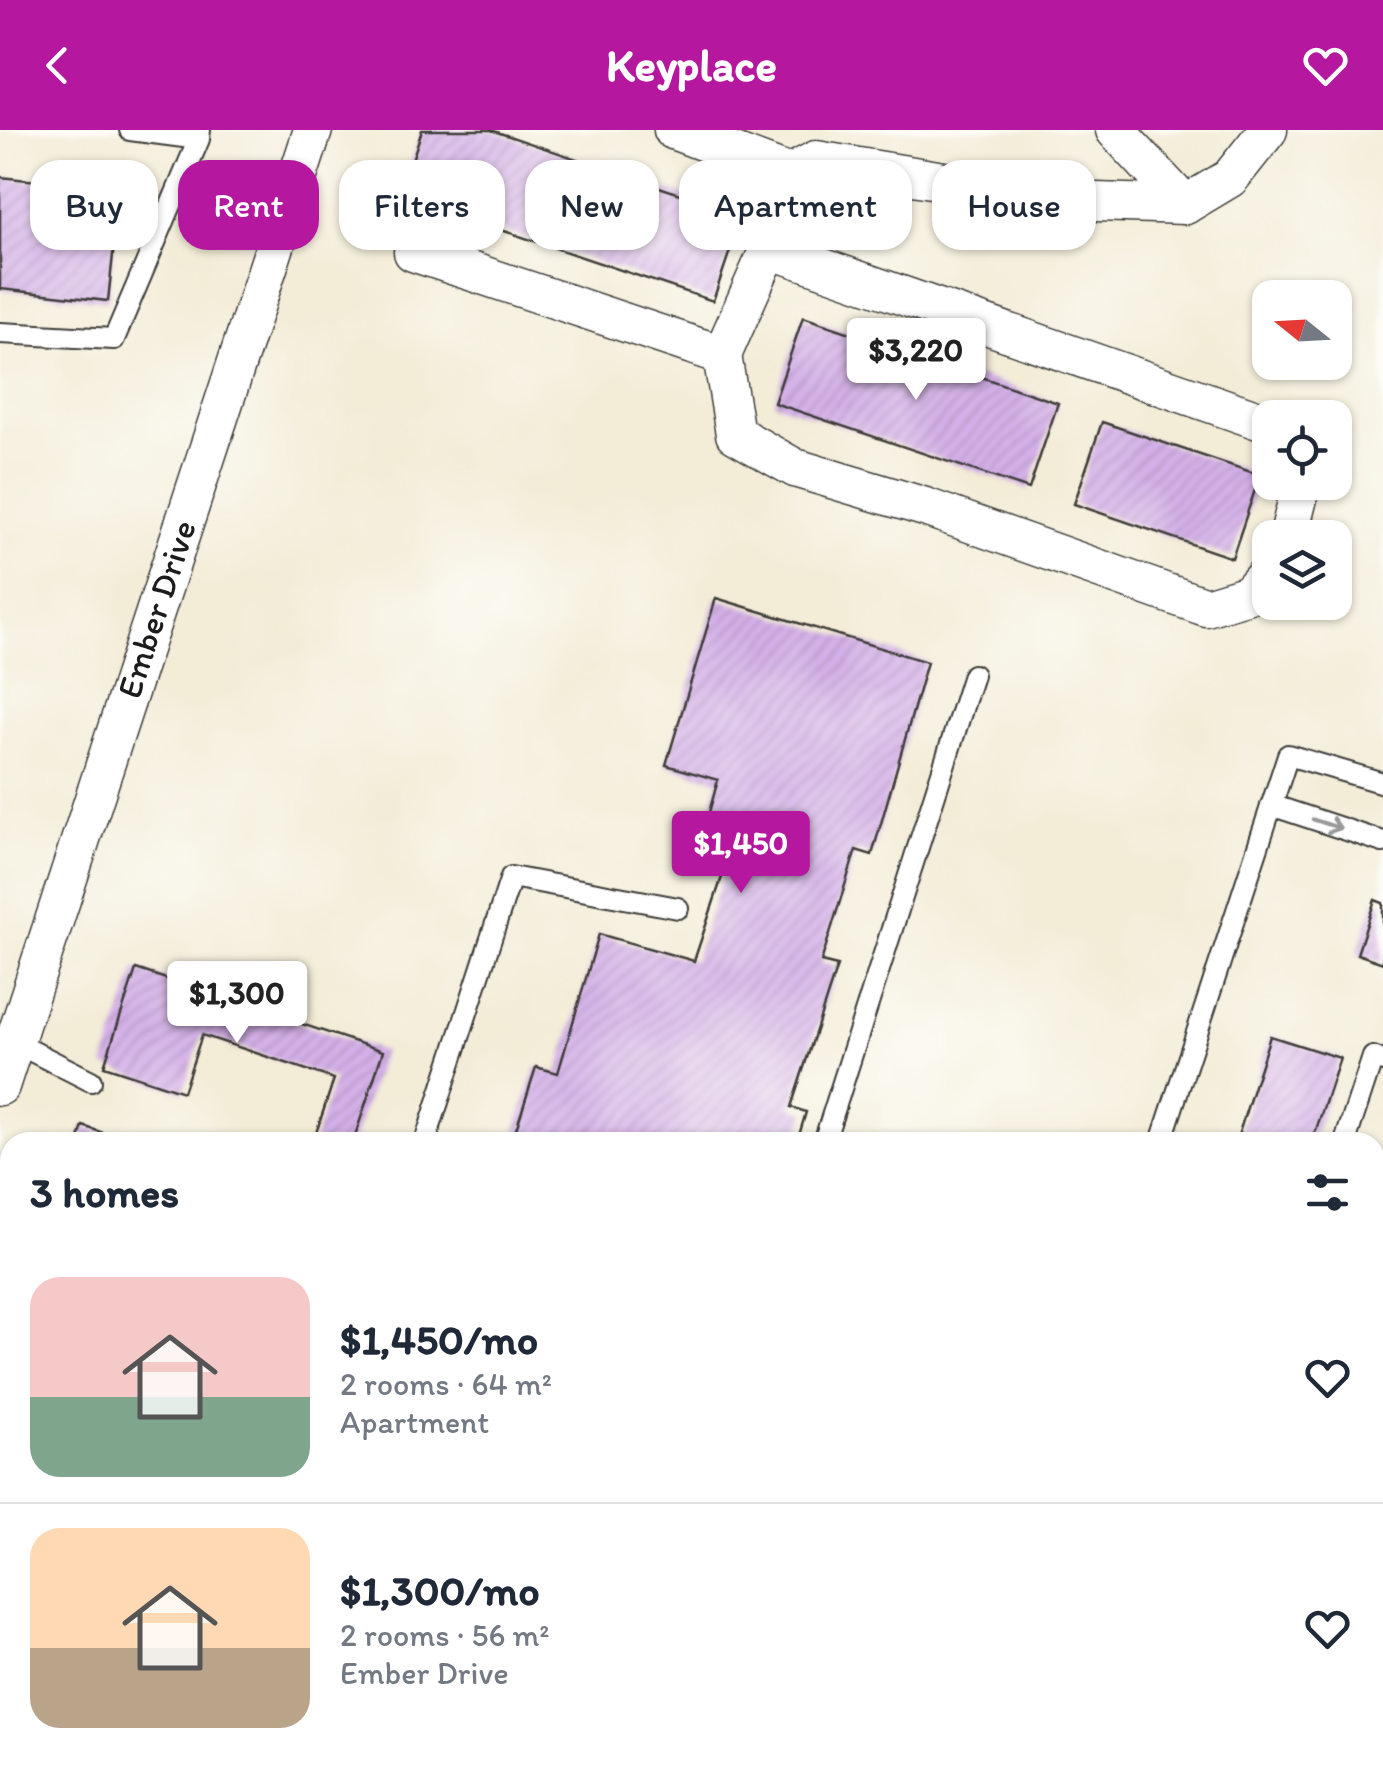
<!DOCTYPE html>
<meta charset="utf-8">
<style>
:root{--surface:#fff;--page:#f2f2f3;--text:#1f2937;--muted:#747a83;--line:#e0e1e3;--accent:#b5179e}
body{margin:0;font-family:Itim,sans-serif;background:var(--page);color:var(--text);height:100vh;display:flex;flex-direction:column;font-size:38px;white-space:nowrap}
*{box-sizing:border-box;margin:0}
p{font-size:32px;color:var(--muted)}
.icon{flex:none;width:55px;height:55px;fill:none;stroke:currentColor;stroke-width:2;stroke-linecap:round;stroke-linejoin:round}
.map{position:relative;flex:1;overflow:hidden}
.side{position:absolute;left:0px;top:1002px;width:1385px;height:642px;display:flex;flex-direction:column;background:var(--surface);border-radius:30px 30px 0 0;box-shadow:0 2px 8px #0004}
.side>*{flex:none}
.hud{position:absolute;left:30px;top:30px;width:1325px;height:90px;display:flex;gap:20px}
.needle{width:65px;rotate:288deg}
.buttons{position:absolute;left:1252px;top:150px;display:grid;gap:20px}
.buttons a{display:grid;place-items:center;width:100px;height:100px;border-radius:20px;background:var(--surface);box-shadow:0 2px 8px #0004;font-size:50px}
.price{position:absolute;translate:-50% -85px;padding:0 22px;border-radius:10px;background:#fff;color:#222;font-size:32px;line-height:65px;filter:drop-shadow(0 2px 5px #0008)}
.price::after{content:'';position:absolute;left:50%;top:60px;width:30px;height:22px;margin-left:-15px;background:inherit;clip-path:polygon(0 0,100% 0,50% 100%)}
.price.on{background:var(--accent);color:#fff}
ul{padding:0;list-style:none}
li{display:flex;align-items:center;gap:30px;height:250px;padding:0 30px}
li+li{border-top:2px solid var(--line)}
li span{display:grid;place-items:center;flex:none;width:280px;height:200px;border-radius:30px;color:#555}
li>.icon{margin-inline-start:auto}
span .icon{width:120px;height:120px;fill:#fffc;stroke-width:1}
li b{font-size:42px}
h2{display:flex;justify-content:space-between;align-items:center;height:120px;padding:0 30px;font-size:42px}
.pill{padding:0 35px;border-radius:30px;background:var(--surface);box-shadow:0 2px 8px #0004;font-size:35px;line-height:90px}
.pill.on{background:var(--accent);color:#fff}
header{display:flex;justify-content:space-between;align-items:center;height:130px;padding:0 30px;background:var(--accent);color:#fff;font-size:45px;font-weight:800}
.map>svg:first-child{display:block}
.building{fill:url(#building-hatch)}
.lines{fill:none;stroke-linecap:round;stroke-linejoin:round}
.service-casing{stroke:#3c3b38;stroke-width:24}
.minor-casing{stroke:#3c3b38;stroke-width:41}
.tertiary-casing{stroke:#3c3b38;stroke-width:51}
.service{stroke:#fff;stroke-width:20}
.minor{stroke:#fff;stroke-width:38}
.tertiary{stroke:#fff;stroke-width:48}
.oneway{stroke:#999}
.labels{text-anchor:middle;stroke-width:8;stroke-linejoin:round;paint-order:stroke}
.street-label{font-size:35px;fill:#1c1c1c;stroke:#fdfcf7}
</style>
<header><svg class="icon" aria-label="back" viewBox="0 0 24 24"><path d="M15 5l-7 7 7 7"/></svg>Keyplace<svg class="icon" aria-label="heart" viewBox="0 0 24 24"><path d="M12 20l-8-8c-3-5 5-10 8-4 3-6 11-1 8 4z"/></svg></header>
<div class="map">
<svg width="1383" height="1644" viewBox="0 0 1383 1644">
<defs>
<pattern id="building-hatch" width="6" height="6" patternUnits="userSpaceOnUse" patternTransform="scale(2.5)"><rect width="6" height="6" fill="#d4b0e8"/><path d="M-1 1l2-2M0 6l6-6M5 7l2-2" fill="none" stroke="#b597c6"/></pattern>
</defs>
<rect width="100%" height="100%" fill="#fdfcf7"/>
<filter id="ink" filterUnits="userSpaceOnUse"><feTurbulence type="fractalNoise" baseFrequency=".01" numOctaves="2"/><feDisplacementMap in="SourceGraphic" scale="20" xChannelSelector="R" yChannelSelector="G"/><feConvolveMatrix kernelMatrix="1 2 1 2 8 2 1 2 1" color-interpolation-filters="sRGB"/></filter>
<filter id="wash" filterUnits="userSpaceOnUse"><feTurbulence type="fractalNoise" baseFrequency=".0048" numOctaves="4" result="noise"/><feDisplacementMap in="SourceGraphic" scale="40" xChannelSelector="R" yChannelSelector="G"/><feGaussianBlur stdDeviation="2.25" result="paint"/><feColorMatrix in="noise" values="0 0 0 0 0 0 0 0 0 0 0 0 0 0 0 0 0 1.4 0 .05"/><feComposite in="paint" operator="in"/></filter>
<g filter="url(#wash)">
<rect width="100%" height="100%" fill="#f3ecd7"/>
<g id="blocks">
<path class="building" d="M 422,0 L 491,0 L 742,85 L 713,171 L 400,66 Z
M 0,47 L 120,60 L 108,171 L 0,159 Z
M 803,187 L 1058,273 L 1029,359 L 774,273 Z
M 1102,292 L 1260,345 L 1232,428 L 1074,374 Z
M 716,468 L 927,532 L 872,725 L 856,720 L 821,832 L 837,836 L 791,977 L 806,982 L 797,1012 L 512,1012 L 536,937 L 558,943 L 599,804 L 694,831 L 725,738 L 696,729 L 718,650 L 666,635 Z
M 1375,770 L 1383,773 L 1383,833 L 1357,824 Z
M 136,839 L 383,921 L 353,1012 L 313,1012 L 334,949 L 202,905 L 183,962 L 104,936 Z
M 1270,906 L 1340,928 L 1312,1012 L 1236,1012 Z
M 83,996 L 130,1012 L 78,1012 Z
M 0,1478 L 10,1482 L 10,1561 L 0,1558 Z
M 191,1635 L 279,1635 L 276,1644 L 217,1644 Z
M 576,1635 L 595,1635 L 619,1644 L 573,1644 Z
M 1115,1635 L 1216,1635 L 1213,1644 L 1112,1644 Z"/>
</g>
</g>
<g filter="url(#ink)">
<use href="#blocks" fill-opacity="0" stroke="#3c3b38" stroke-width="2.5"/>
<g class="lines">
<g class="service-casing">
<path id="service" d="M 130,0 L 199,9
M 0,203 L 114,209 L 199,9 L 200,0
M 1271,675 L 1383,712
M 14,912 L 91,951
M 425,1012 L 511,747 L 678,778
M 824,1012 L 973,545
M 1161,1012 L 1288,625 L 1383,653
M 1345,1012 L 1373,927 L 1383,931
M 1375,1107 L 1383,1109
M 0,1299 L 6,1278 L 10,1240
M 547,1644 L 550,1635
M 847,1644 L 851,1635"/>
</g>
<g class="minor-casing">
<g id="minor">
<path d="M 673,0 L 790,44"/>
<path d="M 1115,0 L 1185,75"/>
<path d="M 769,119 L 1270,294"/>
<path d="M 413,122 L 722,225 L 735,304 L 795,338 L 925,377 L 1206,477 L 1249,464 L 1270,440"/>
<path d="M 722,225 L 769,119 L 790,44 L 816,30 L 1066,71 L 1185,75 L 1230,48 L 1268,0"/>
<path d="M 1288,408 L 1300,360 L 1299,352"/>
<path id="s1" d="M 0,956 L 313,0"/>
<path d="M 0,1356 L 10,1359"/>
<path d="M 377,1644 L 380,1635"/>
<path d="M 433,1644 L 436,1635"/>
</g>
</g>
<g class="tertiary-casing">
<path id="tertiary" d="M 1375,1568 L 1383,1545
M 1348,1644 L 1352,1635"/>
</g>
<use href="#service" class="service"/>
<use href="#minor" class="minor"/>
<use href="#tertiary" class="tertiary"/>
</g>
<defs><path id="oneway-shaft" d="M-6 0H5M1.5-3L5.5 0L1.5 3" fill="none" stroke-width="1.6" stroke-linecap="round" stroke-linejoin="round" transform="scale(2.5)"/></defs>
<use class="oneway" href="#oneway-shaft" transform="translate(1327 694) rotate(18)"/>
</g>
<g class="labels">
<g class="street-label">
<text dy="12" stroke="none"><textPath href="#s1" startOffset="502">Ember Drive</textPath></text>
</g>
</g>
</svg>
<div class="buttons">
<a><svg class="needle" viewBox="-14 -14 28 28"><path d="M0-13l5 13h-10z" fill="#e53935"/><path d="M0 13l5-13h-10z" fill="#747a83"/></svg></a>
<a><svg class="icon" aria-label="locate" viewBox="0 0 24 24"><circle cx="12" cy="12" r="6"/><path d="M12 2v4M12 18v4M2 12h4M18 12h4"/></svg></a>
<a><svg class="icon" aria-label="layers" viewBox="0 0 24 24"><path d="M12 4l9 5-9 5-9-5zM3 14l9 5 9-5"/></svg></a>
</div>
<b class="price" style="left:916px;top:273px">$3,220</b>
<b class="price on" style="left:741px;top:766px">$1,450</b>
<b class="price" style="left:237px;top:916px">$1,300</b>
<div class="hud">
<a class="pill">Buy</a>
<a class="pill on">Rent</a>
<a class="pill">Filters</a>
<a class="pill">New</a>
<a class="pill">Apartment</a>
<a class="pill">House</a>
</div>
<section class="side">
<h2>3 homes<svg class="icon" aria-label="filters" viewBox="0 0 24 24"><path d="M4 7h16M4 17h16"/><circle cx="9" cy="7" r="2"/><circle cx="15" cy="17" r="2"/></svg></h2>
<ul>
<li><span style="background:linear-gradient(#f6c9c9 60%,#7fa58c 0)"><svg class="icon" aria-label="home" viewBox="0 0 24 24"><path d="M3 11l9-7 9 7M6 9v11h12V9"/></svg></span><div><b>$1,450/mo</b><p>2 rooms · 64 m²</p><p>Apartment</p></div><svg class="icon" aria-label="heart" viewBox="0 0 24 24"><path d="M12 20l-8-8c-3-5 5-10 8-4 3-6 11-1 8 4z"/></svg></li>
<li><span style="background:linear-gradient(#ffd9b3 60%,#b9a48a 0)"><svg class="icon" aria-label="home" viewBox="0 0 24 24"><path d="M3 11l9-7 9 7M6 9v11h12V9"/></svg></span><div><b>$1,300/mo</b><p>2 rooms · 56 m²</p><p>Ember Drive</p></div><svg class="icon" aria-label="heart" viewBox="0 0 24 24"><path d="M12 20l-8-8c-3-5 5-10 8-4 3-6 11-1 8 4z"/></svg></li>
</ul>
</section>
</div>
